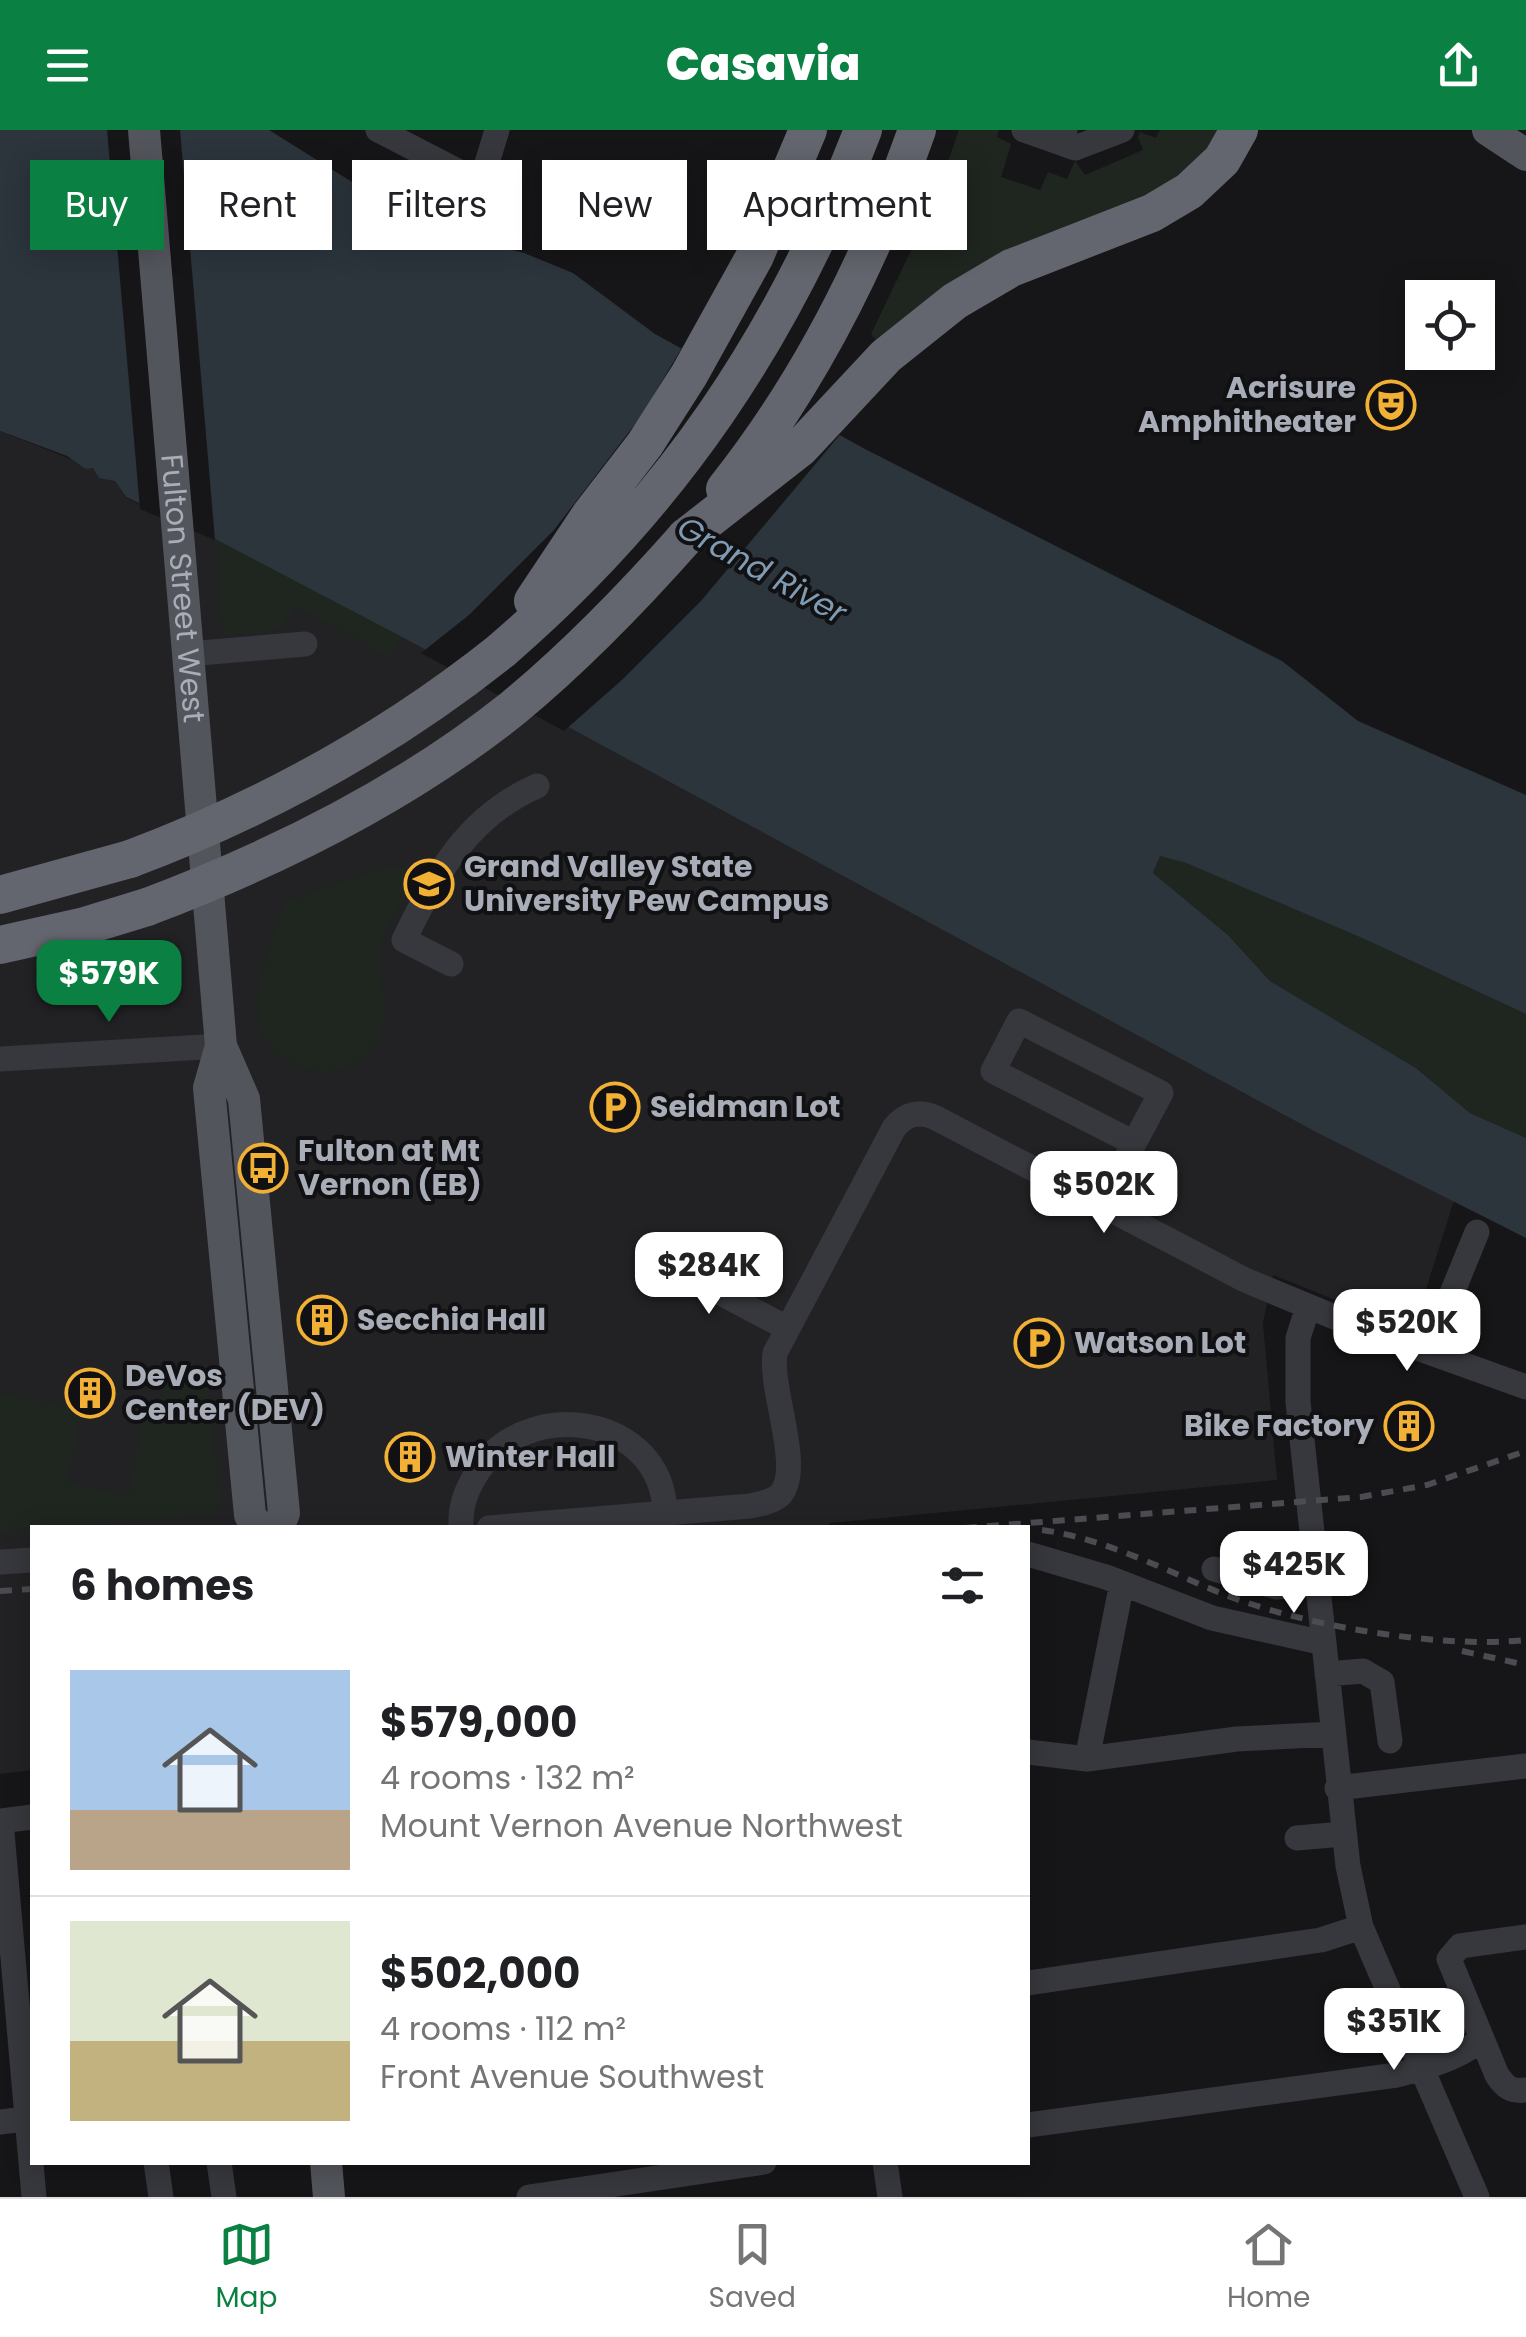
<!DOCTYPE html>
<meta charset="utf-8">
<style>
:root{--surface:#fff;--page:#f6f6f6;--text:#202124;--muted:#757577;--line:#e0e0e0;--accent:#0b8043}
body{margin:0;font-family:Poppins,sans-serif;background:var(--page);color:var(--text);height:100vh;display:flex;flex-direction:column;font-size:38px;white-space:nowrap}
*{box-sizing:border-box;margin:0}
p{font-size:32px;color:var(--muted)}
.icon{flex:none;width:55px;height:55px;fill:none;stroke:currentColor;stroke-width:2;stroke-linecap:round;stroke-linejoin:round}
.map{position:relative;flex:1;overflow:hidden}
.panel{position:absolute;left:30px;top:1395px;width:1000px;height:640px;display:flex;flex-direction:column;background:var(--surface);border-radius:0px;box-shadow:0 5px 25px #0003}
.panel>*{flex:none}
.hud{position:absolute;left:30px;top:30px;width:1000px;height:90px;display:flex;gap:20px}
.tools{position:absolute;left:1405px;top:150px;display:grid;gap:20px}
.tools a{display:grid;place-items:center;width:90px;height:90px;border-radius:0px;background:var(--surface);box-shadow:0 5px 25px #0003;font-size:50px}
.price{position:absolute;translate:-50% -85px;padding:0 22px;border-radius:20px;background:#fff;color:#222;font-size:32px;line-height:65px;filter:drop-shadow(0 2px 5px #0008)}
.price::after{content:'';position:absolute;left:50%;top:60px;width:30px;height:22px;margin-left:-15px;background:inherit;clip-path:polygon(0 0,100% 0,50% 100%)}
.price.on{background:var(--accent);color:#fff}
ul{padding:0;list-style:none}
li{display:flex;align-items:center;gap:30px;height:250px;padding:0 40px}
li+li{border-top:2px solid var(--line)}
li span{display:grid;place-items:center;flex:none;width:280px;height:200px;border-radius:0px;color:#555}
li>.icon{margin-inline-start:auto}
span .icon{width:120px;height:120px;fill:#fffc;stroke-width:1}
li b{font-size:42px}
h2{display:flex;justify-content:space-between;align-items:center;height:120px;padding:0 40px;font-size:42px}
.pill{padding:0 35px;border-radius:0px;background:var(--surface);box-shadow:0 5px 25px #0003;font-size:35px;line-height:90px}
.pill.on{background:var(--accent);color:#fff}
header{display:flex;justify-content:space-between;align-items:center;height:130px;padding:0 40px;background:var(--accent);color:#fff;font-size:45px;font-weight:800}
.tab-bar{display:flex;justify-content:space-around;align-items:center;height:140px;border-top:2px solid var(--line);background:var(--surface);font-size:28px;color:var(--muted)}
.tab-bar a{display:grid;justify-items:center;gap:5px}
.tab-bar .on{color:var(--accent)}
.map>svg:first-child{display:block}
.built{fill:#222225}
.green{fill:#1e261f}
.water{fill:#2c353c}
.pier{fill:#161618}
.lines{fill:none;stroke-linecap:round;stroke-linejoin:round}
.minor{stroke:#37383d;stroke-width:25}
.major{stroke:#53555c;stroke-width:32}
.highway{stroke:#63666e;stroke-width:38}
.rail{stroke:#4a4c52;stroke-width:6;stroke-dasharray:12 10;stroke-linecap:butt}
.highway-bridge{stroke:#63666e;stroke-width:38}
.labels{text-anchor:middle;stroke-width:8;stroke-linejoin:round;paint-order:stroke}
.poi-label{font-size:30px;font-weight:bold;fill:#a8adb8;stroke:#111113;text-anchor:start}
.street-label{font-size:30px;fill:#a8adb8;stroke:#111113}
.water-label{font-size:32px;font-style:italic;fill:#7f9bb3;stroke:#111113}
</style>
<header><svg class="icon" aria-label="menu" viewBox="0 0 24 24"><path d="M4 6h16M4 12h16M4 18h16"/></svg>Casavia<svg class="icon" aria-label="share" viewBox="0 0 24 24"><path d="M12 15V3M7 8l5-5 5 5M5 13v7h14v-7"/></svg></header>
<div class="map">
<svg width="1526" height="2067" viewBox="0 0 1526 2067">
<rect width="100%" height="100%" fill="#161618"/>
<path class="built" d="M 0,301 L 93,338 L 115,351 L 126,368 L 217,410 L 402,507 L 1314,1001 L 1454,1070 L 1413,1201 L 1273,1145 L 1263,1193 L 1277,1350 L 831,1393 L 824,1398 L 32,1398 L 32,1640 L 0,1644 Z"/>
<path class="green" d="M 959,0 L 999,0 L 997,7 L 1011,14 L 1001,47 L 1040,60 L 1048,42 L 1067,49 L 1075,31 L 1085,45 L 1143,20 L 1138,7 L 1140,2 L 1156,8 L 1160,0 L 1220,0 L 1206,20 L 1168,54 L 881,217 L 871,204 L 930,81 Z
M 217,410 L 402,507 L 390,528 L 297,476 C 274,511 261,502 222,505 Z
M 1160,726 L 1186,733 L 1362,808 L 1526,884 L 1526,1008 L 1470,983 L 1416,938 L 1270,851 L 1228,805 L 1153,743 Z
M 400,736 L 409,741 C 411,766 389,787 382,812 C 374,845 394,877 378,909 C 350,964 267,944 258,887 C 254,858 274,804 284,776 L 289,771 L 377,740 Z
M 168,1233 L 207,1241 L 220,1373 L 211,1384 L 0,1401 L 0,1263 L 81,1279 L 68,1352 L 128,1366 L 146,1272 L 161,1272 Z"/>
<path class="water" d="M 0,0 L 269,0 L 376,67 L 443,103 L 524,123 L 573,143 L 655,204 L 865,319 L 1282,531 L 1358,591 L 1526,665 L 1526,884 L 1362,808 L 1186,733 L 1160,726 L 1153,743 L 1228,805 L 1270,851 L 1416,938 L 1470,983 L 1526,1008 L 1526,1108 L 1314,1001 L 402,507 L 217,410 L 126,367 L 115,351 L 99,348 L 93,338 L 86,339 L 67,326 L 0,301 Z"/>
<path class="pier" d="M 107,0 L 180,0 L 215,410 L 140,379 Z
M 684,214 L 843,301 L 701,471 L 623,549 L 564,601 L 421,523 L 469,485 L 554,400 L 642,285 Z"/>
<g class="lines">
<path class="minor" d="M 378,0 L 481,53 L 497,0
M 1024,0 L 1061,13 L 1065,0
M 1061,13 L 1075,18 L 1122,0
M 188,524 L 305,514
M 451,834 L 404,810 C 435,745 468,686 537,656
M 0,929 L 221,916
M 1102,1073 L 1161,963 L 1019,891 L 993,941 L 1132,1012
M 656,1129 L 787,1198
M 1308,1177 L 1298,1208 L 1298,1272 L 1348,1736 L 1361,1797 L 1477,2067
M 1428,1222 L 1477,1102
M 461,1398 C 460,1377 465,1363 475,1346 C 523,1263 663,1284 665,1383
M 489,1398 L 750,1376 C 760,1374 772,1372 780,1365 C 804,1339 769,1259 775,1223 L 894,998 C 905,984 920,980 936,988 L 1245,1150 L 1356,1196 L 1526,1257
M 1028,1424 L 1106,1447 L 1212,1488 L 1324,1513
M 0,1432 L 32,1430
M 1214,1439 L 1276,1457 L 1318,1454
M 1327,1544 L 1363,1541 L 1382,1552 L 1390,1611
M 1028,1622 L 1087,1629 L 1237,1609 L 1333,1604
M 1087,1629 L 1122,1453
M 1337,1658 L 1526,1636
M 0,1691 L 32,1687
M 1,1691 L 34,2067
M 1297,1708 L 1343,1704
M 1526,1807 L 1460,1816 L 1449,1829 L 1497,1945 C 1505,1957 1511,1962 1526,1960
M 1028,1853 L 1321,1810 L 1361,1797
M 0,1992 L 32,1988
M 1028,1995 L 1397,1945 C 1419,1939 1466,1927 1479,1909
M 156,2032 L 161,2067
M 219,2032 L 224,2067
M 885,2032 L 890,2067
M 529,2067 L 764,2032"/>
<g class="major">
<path id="s1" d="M 144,0 L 221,916 L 244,969 L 284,1383 L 278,1398"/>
<path d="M 1488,0 L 1526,25"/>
<path d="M 221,916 L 209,958 L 250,1385 L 258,1398"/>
<path d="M 326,2032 L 329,2067"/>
</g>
<path class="highway" d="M 725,359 C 810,252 872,128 917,0
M 686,407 L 800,318 L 886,226 L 955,171 L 1011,138 L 1152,83 L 1189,61 L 1222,30 L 1239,0
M 533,471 L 591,384 L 645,314 L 689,245 L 755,126 L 808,0
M 502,520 C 671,374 783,208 863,0
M 0,765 L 130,729
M 0,815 L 85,796 L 147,777"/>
<path class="rail" d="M 965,1398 L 1361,1367 L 1427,1355 L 1526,1321
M 1042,1400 C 1107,1409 1164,1440 1223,1464 C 1304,1496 1440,1519 1526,1510
M 0,1461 L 32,1459
M 1462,1521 L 1526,1535"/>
<path class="highway-bridge" d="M 130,729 C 266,678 388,611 502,520
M 147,777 C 277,728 404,665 513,578 C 576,526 632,468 686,407"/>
</g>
<defs>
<g id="theatre-ring" transform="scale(2.5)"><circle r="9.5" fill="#111113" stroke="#f2b134" stroke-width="1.5"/><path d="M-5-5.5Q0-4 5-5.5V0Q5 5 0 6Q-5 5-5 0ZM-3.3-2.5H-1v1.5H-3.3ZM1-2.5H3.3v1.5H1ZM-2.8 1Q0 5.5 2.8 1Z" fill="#f2b134"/></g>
<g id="university-ring" transform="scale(2.5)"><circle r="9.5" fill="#111113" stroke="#f2b134" stroke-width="1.5"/><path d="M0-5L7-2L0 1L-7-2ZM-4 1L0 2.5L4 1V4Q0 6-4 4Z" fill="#f2b134"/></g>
<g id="parking-ring" transform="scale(2.5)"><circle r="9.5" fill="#111113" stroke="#f2b134" stroke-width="1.5"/><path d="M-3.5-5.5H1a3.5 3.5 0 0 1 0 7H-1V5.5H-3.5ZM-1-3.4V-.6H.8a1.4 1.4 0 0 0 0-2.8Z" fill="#f2b134"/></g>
<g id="bus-ring" transform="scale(2.5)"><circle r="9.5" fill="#111113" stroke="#f2b134" stroke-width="1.5"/><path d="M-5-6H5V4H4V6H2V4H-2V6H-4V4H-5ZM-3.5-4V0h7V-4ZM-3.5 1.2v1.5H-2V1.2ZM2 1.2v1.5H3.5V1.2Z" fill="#f2b134"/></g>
<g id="building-ring" transform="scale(2.5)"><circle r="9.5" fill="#111113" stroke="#f2b134" stroke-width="1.5"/><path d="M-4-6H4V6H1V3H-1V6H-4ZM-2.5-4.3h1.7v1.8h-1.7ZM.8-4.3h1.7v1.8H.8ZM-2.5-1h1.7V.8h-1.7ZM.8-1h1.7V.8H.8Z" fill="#f2b134"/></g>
</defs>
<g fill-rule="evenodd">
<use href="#theatre-ring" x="1391" y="275"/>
<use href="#university-ring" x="429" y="754"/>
<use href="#parking-ring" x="615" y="977"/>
<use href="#bus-ring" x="263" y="1038"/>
<use href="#building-ring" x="322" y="1190"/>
<use href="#parking-ring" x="1039" y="1213"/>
<use href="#building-ring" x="90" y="1263"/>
<use href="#building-ring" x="1409" y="1296"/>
<use href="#building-ring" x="410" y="1327"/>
</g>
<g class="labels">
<g class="poi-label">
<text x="1356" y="268" text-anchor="end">Acrisure<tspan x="1356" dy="34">Amphitheater</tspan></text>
<text x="464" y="747">Grand Valley State<tspan x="464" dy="34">University Pew Campus</tspan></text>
<text x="650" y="987">Seidman Lot</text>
<text x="298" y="1031">Fulton at Mt<tspan x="298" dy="34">Vernon (EB)</tspan></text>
<text x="357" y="1200">Secchia Hall</text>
<text x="1074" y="1223">Watson Lot</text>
<text x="125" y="1256">DeVos<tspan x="125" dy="34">Center (DEV)</tspan></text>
<text x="1374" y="1306" text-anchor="end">Bike Factory</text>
<text x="445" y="1337">Winter Hall</text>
</g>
<g class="street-label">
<text dy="10" stroke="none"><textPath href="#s1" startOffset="460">Fulton Street West</textPath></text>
</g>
<g class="water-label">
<text transform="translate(762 440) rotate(29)" y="11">Grand River</text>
</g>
</g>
</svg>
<div class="tools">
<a><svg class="icon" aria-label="locate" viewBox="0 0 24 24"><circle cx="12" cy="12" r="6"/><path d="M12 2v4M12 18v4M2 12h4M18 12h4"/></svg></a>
</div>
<b class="price on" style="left:109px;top:895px">$579K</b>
<b class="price" style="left:1104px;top:1106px">$502K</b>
<b class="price" style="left:709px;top:1187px">$284K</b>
<b class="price" style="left:1407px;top:1244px">$520K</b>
<b class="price" style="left:1294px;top:1486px">$425K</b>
<b class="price" style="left:1394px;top:1943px">$351K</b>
<div class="hud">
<a class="pill on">Buy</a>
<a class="pill">Rent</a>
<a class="pill">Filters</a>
<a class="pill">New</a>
<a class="pill">Apartment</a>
</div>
<section class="panel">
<h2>6 homes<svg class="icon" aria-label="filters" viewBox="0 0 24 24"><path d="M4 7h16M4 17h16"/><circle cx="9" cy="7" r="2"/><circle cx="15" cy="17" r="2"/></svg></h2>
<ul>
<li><span style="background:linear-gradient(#a9c7e8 70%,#b9a48a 0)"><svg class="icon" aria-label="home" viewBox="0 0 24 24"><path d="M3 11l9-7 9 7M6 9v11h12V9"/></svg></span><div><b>$579,000</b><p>4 rooms · 132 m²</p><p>Mount Vernon Avenue Northwest</p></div></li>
<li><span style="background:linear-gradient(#dfe7d0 60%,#c2b280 0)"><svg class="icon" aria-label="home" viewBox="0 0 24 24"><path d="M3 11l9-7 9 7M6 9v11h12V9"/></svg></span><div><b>$502,000</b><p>4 rooms · 112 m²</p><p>Front Avenue Southwest</p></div></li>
</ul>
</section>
</div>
<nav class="tab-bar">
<a class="on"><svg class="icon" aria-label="map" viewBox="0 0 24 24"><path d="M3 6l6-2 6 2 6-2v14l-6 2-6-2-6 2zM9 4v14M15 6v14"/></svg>Map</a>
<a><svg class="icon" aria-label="saved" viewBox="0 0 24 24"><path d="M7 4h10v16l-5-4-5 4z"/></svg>Saved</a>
<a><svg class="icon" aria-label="home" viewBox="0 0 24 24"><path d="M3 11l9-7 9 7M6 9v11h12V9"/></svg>Home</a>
</nav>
